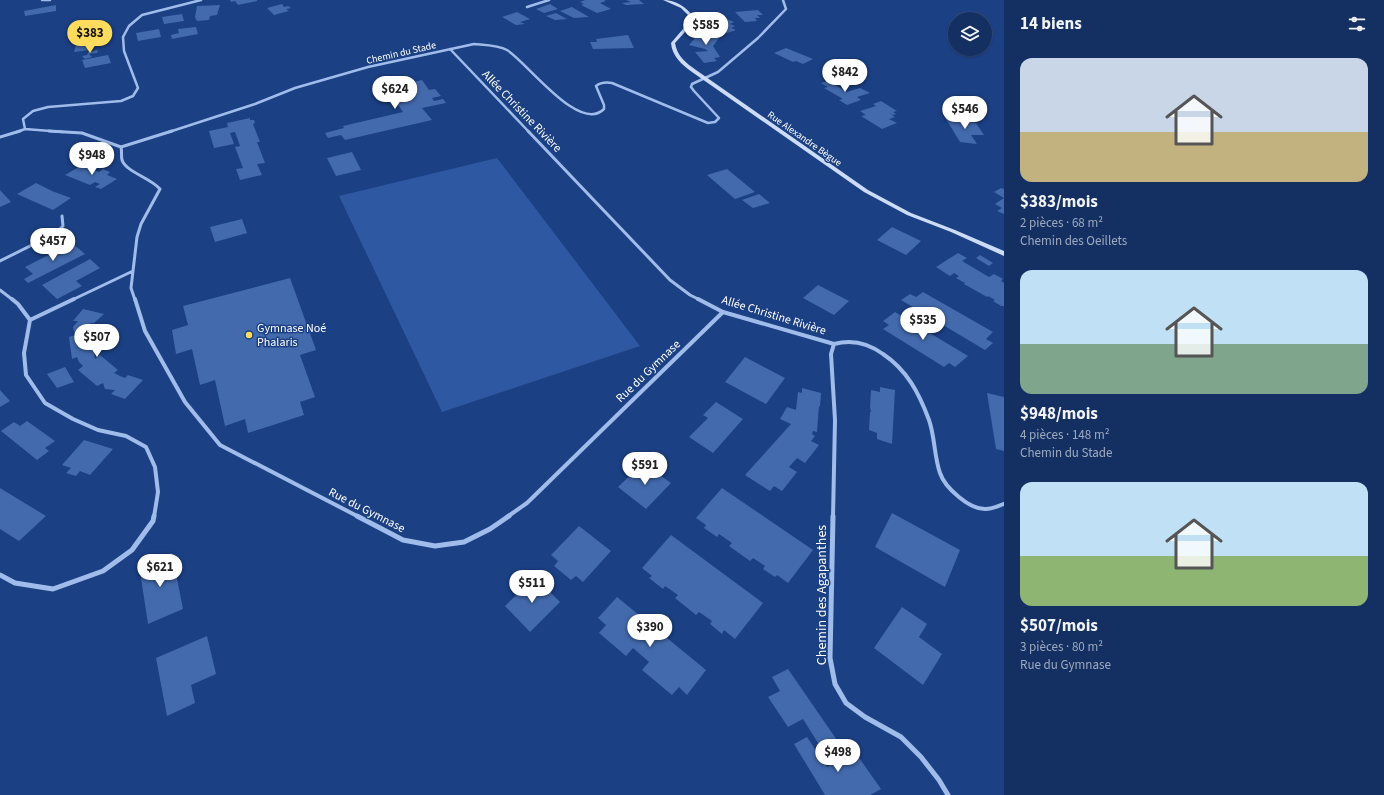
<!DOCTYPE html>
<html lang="fr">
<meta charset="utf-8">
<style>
:root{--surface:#143063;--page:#213c6c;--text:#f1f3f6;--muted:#9da9be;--line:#334b78;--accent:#fddb5c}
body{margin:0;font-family:"Source Sans 3",sans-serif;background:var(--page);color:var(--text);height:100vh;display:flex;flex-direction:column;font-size:15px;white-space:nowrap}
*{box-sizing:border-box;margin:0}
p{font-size:13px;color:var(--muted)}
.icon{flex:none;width:22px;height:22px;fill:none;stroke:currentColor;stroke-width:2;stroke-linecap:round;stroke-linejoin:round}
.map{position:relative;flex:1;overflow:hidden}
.panel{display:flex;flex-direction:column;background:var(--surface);width:380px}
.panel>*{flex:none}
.tools{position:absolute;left:948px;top:12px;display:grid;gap:8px}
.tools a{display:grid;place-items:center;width:44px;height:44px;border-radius:50%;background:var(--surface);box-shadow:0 1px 3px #0004,0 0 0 1px var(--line);font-size:20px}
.price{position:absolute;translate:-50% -34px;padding:0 9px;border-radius:14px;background:#fff;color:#222;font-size:13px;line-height:26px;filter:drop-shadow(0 1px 2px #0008)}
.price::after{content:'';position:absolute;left:50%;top:24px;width:12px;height:9px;margin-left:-6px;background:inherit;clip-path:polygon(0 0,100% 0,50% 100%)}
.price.on{background:var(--accent);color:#111}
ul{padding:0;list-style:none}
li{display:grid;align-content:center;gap:8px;height:212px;padding:0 16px}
li span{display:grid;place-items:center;height:124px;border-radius:12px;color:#555}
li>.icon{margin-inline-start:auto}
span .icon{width:72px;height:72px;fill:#fffc;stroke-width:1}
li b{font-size:17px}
h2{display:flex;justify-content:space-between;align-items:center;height:48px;padding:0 16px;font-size:17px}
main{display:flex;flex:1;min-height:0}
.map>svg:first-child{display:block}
.green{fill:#2e59a2}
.building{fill:#436aad}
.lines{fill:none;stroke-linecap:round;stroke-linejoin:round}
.minor-far3{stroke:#a0bceb;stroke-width:2.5}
.minor-far2{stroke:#a0bceb;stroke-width:3}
.minor-far1{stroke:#a0bceb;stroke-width:4}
.minor{stroke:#a0bceb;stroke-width:5}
.secondary{fill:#ccdcf8;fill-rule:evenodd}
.poi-dot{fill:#fddb5c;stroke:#1b4084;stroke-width:1.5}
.labels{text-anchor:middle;stroke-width:3;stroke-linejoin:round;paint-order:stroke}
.far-street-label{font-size:10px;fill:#fff;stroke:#1b4084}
.street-label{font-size:12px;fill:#fff;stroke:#1b4084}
.poi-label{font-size:12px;fill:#fff;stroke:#1b4084;text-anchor:start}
.near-street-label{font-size:14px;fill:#fff;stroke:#1b4084}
</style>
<main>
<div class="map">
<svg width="1004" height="795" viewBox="0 0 1004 795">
<rect width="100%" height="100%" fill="#1b4084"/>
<path class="green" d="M 497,158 L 640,346 L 442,412 L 339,196 Z"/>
<path class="building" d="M 230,0 L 257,0 L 257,1 L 238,5 L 235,1 L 231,2 Z
M 585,0 L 604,0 L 606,1 L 600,3 L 611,9 L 597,13 L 581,5 L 584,4 L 580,2 Z
M 626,0 L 639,0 L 644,4 L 626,5 L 622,3 L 631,2 Z
M 282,4 L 284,7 L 288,6 L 291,8 L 286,9 L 289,11 L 274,15 L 267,8 Z
M 550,4 L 558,9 L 544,13 L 536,9 Z
M 56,5 L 56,11 L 25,16 L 24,11 Z
M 220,5 L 217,15 L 210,16 L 209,20 L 197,21 L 195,17 L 197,6 Z
M 572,7 L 589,17 L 574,18 L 560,11 Z
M 758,10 L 763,15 L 757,15 L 760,18 L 755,18 L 757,21 L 745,22 L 735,12 Z
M 517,12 L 530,19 L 520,22 L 525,24 L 516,25 L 502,17 Z
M 556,13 L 567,19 L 555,20 L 546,16 Z
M 182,14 L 184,21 L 164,24 L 162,17 Z
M 724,18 L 734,22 L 730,24 L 735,26 L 731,28 L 736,30 L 727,33 L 708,25 Z
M 196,27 L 198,34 L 172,39 L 171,35 L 179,33 L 178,29 Z
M 159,29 L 161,37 L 138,41 L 136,33 Z
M 701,31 L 707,32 L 720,37 L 713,46 L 720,57 L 714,58 L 717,61 L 704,63 L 695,52 L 708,51 L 705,49 L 689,45 Z
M 628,35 L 634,48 L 593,49 L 590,42 L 597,42 L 596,39 Z
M 97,39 L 96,42 L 92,43 L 90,50 L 74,52 L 77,41 Z
M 786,48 L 813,59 L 803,64 L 796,61 L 793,62 L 774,53 Z
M 98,50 L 97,53 L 89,54 L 92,57 L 85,59 L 82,56 L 87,55 L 88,52 Z
M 108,55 L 111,63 L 85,68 L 82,60 Z
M 401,76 L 407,84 L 422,80 L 429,90 L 435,89 L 441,96 L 432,98 L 434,101 L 443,99 L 446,103 L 422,108 L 432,120 L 345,140 L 341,135 L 328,138 L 325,133 L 344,128 L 343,126 L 403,112 L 392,96 L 411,92 L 406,85 L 380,91 L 374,82 Z
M 828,81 L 847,92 L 860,88 L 870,93 L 857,97 L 861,100 L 847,105 L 839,100 L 843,99 L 824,88 L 828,87 L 821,83 Z
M 881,101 L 897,111 L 893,112 L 896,114 L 893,115 L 889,113 L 895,117 L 889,119 L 897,123 L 882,129 L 861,116 L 866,115 L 860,111 L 876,106 L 873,104 Z
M 250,118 L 250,120 L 254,120 L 255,123 L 253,124 L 260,142 L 257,142 L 265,163 L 257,164 L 262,175 L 240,180 L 236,169 L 243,168 L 235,147 L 240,146 L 235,132 L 230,133 L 234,144 L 214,148 L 209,131 L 228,127 L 227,123 Z
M 946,119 L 969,120 L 971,122 L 976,123 L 984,135 L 971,135 L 977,144 L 960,142 Z
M 352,152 L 361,170 L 336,176 L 327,158 Z
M 82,165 L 99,172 L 103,169 L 110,172 L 107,175 L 117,179 L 101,189 L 95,187 L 100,184 L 95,182 L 90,185 L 65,175 Z
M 727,169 L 755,192 L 735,199 L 707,175 Z
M 36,183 L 52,191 L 71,198 L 53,210 L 17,194 Z
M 1001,188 L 1004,189 L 1004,198 L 994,192 Z
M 0,190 L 11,202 L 0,207 Z
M 759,194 L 770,203 L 753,208 L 742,200 Z
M 1004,198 L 1004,214 L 997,211 L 1002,208 L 995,204 Z
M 242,219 L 247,233 L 215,242 L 210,227 Z
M 892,227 L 921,241 L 906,255 L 877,240 Z
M 72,243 L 85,254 L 28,283 L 24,279 L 33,274 L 25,267 Z
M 958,253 L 967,258 L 962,261 L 989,277 L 994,274 L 1003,279 L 1001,281 L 1004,283 L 1004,306 L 1001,306 L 993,301 L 995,300 L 988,296 L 987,297 L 964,284 L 965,283 L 956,278 L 959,276 L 954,273 L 950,276 L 936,267 Z
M 980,255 L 993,263 L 989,266 L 976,258 Z
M 90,259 L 100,268 L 76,281 L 82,286 L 57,299 L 42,285 Z
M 290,278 L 316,350 L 300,355 L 315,397 L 300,402 L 304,415 L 267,427 L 248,433 L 245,419 L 225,426 L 215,380 L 200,385 L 192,349 L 176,354 L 172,330 L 188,325 L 183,306 Z
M 818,285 L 849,301 L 834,315 L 803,298 Z
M 923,292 L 993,332 L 986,339 L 993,343 L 985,350 L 901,300 L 910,294 L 916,297 Z
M 83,309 L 104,314 L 94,323 L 91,323 L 90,327 L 90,331 L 96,329 L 101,349 L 94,351 L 95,359 L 100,355 L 118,370 L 114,373 L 120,376 L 125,378 L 128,375 L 143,380 L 125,399 L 111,394 L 115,390 L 105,389 L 103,383 L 97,386 L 78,370 L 83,366 L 79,362 L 77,357 L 72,359 L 69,337 L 75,335 L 73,327 L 78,321 L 73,321 Z
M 895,312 L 968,356 L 955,367 L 949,363 L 944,367 L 883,329 L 889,325 L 883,321 Z
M 745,357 L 785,378 L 766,404 L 725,382 Z
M 65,367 L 74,382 L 57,388 L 47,374 Z
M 880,387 L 895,390 L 892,444 L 877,439 L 877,433 L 869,430 L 870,412 L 871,412 L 870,407 L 871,390 L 880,392 Z
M 802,388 L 821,393 L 820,407 L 819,406 L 817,432 L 813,431 L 812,434 L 815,436 L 811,441 L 819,445 L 805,463 L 797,458 L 789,467 L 797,472 L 782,491 L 774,486 L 770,491 L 745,475 L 791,424 L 780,419 L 787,407 L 796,410 L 798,392 L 802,393 Z
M 0,390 L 10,401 L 0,407 Z
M 987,393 L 1004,397 L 1004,451 L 996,449 Z
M 716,402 L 743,419 L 713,453 L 689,437 L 708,418 L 703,415 Z
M 27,421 L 55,441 L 45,448 L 49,451 L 37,460 L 1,431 L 14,422 L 20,426 Z
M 84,440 L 113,449 L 90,475 L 80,471 L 76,476 L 66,473 L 71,468 L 62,465 Z
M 643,463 L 671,483 L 646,509 L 618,487 Z
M 0,488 L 46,516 L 19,541 L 0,529 Z
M 722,488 L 813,550 L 788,583 L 777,575 L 775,577 L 763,569 L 765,566 L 753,558 L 750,561 L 729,546 L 732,543 L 719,534 L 717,537 L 704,528 L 706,525 L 696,518 Z
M 892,513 L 960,550 L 945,587 L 875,547 Z
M 579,526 L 611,551 L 583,582 L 576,576 L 571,580 L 554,566 L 558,561 L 551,555 Z
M 671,535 L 763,603 L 735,639 L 724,630 L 722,634 L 710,624 L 712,621 L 699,612 L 696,615 L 675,598 L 678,595 L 665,586 L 663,589 L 649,578 L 652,576 L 642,568 Z
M 172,553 L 183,609 L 148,624 L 139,565 Z
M 535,577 L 560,602 L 530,632 L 505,606 Z
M 617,597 L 706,670 L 687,695 L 679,687 L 672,695 L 642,670 L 649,662 L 633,648 L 626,656 L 599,633 L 606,625 L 598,618 Z
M 902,607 L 927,624 L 919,637 L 942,654 L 923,685 L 874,648 Z
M 207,636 L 216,674 L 191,685 L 195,703 L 167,716 L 156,658 Z
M 788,669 L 839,743 L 823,751 L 803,719 L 788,727 L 768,697 L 780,691 L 772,677 Z
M 807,737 L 827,767 L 855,752 L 881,789 L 870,795 L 825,795 L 794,744 Z"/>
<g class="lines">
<path class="minor-far3" d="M 42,0 L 50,0
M 527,7 L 549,0
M 450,49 L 529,132
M 17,132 L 25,129
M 63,132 L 25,129 L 23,119 L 33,111 L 48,107 L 121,101 L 133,96 L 138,88 L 124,51 L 123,37 L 129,26 L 142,15 L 201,0
M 169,132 L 255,104 L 295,88 L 368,67 L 474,44 C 484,45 498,45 507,50 C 527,62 579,134 604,109 L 604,105 L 596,86 C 601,82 606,82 612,83 L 708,123 L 715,122 L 719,118 L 694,91 L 691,87 L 692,84 L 718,72 L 758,38 L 786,9 L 783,0"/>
<path class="minor-far2" d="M 49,131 L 82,133 L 121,147
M 528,131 L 670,280 L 690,295 L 700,300
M 0,137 L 20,131
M 121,147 C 122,151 121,156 122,160 C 126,172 151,178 160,189 L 141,224 L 137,237 L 131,288 L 135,300
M 121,147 L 172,131
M 0,261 L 56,233 L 63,226 L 62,216
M 0,290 L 13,300
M 72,300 L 133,271"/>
<path class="minor-far1" d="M 12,299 L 18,304 L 30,320 L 24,353 L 26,375 L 45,403 L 73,419 L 98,430 L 126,436 L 146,447 L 155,467 L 158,492 L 154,517
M 135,299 L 145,331 L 185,402 L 220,445 L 359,517
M 698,299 L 723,312 L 834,344 C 852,339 868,343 883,354 C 907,370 919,393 929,420 C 935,437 934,456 940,473 C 945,488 970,510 986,509 C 992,509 998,506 1004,504
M 30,320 L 74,299
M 507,517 L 527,503 L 723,312
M 833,517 L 835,420 L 831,354 L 834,344"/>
<path class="minor" d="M 357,516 L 403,540 L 435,546 L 464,542 L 490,529 L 509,516
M 833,516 L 830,658 L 835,684 L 846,703 L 865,717 L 901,737 L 921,757 L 939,780 L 948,795
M 0,575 L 15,583 L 53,589 L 103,571 L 132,550 L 153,521 L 154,516"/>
<path class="secondary" d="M 663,0 C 676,0 686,7 694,17 L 693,23 L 675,43 C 677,56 686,63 696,70 L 868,190 L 911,213 L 955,230 L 1004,251 L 1004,256 L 951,232 L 907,215 L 864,192 L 692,72 C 682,65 672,56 671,43 L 689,22 L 690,17 L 681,8 Z"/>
</g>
<circle class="poi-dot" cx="249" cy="335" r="4"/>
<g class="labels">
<g class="far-street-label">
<text transform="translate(401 52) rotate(-13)" y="4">Chemin du Stade</text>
<text transform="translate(805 138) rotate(35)" y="4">Rue Alexandre Bègue</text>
</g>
<g class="street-label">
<text transform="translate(522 111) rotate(46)" y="4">Allée Christine Rivière</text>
<text transform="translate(774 315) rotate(17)" y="4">Allée Christine Rivière</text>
<text transform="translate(648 371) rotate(-44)" y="4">Rue du Gymnase</text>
<text transform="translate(367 510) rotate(27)" y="4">Rue du Gymnase</text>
</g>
<g class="poi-label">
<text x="257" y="332">Gymnase Noé<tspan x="257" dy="14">Phalaris</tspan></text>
</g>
<g class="near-street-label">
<text transform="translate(821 595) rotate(-90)" y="5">Chemin des Agapanthes</text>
</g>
</g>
</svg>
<div class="tools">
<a><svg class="icon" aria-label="layers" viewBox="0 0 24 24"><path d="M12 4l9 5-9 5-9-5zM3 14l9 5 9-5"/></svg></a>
</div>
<b class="price" style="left:706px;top:46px">$585</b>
<b class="price on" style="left:90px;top:54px">$383</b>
<b class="price" style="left:845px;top:93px">$842</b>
<b class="price" style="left:395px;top:110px">$624</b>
<b class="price" style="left:965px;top:130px">$546</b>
<b class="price" style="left:92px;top:176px">$948</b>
<b class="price" style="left:53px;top:262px">$457</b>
<b class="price" style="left:923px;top:341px">$535</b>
<b class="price" style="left:97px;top:358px">$507</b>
<b class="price" style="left:645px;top:486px">$591</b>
<b class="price" style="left:160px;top:588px">$621</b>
<b class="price" style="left:532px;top:604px">$511</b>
<b class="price" style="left:650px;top:648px">$390</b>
<b class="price" style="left:838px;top:773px">$498</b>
</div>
<section class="panel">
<h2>14 biens<svg class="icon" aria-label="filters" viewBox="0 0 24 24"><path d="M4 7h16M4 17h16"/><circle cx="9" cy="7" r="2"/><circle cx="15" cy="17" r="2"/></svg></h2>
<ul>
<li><span style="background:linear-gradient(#c9d6e8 60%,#c2b280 0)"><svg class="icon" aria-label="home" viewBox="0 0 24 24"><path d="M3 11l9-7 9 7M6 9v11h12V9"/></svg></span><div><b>$383/mois</b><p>2 pièces · 68 m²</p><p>Chemin des Oeillets</p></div></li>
<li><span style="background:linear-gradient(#bfe0f5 60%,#7fa58c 0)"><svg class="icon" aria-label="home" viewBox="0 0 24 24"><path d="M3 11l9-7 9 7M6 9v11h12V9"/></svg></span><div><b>$948/mois</b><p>4 pièces · 148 m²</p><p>Chemin du Stade</p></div></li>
<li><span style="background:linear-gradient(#bfe0f5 60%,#8fb573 0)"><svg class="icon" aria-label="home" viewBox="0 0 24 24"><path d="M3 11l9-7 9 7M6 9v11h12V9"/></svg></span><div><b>$507/mois</b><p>3 pièces · 80 m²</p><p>Rue du Gymnase</p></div></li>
</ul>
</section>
</main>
